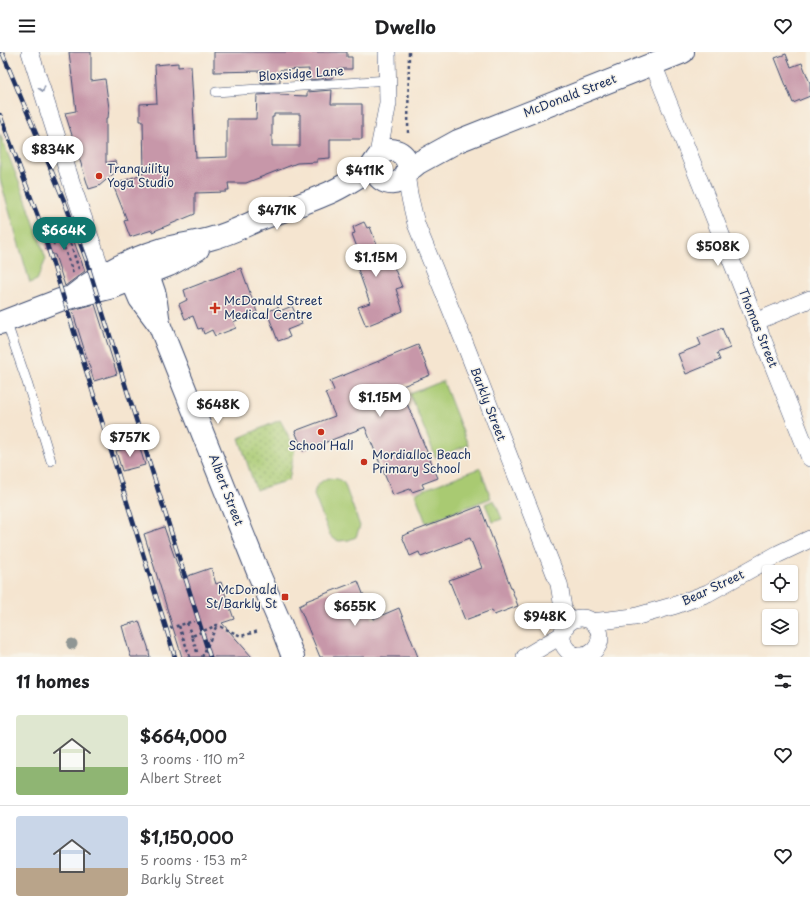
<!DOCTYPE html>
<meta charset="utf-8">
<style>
:root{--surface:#fff;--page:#f2f2f2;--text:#202124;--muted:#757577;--line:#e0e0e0;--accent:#0f766e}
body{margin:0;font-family:"Playpen Sans",sans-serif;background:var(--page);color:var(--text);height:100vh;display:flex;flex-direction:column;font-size:15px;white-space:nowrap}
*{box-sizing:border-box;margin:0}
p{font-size:13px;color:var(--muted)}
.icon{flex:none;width:22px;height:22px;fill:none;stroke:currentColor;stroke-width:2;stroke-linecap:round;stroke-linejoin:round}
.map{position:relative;height:605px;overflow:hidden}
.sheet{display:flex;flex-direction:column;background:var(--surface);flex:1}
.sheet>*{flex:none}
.controls{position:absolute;left:762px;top:513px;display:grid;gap:8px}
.controls a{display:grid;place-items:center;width:36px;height:36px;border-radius:4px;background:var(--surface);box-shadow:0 1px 3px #0004;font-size:20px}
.price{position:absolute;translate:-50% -34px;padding:0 9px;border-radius:14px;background:#fff;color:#222;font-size:13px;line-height:26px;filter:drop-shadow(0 1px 2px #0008)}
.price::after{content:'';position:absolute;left:50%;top:24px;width:12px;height:9px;margin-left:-6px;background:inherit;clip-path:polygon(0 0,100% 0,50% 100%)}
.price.current{background:var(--accent);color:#fff}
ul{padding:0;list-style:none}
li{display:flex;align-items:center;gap:12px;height:100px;padding:0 16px}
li+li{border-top:1px solid var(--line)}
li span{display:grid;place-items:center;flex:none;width:112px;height:80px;border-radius:4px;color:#555}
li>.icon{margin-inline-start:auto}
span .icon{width:48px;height:48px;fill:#fffc;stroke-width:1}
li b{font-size:17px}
h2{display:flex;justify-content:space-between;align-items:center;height:48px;padding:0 16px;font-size:17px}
header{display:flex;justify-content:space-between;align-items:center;height:52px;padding:0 16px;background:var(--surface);font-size:18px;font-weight:700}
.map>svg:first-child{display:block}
.green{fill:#a9ca72;stroke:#627c68}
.park{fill:url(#park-dots);stroke:#627c68}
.building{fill:#c797a9;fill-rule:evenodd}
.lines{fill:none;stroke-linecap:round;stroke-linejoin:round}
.service-casing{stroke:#3c4a6f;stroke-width:10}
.minor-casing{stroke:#3c4a6f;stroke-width:18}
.tertiary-casing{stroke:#3c4a6f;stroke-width:24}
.path{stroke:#3c4a6f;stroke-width:2.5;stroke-dasharray:3 3;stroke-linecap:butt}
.service{stroke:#fff;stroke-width:9}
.minor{stroke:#fff;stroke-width:17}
.tertiary{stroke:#fff;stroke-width:22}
.rail-casing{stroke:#1b2f5e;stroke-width:4.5}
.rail{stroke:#f7f3e8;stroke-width:3;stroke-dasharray:9;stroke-linecap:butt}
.tree{fill:#909694}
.oneway{stroke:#8d97ae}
.poi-dot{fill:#c8321e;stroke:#f7f3e8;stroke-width:1.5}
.labels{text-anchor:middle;stroke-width:3;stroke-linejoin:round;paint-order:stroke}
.street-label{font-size:12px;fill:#1b2f5e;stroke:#f7f3e8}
.poi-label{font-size:12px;fill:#1b2f5e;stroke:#f7f3e8;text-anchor:start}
</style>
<header><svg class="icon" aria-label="menu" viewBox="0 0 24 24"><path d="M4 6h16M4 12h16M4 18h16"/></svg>Dwello<svg class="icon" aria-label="heart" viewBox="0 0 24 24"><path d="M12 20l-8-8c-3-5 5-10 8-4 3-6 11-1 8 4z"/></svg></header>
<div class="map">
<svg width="810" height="605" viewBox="0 0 810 605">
<defs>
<pattern id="park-dots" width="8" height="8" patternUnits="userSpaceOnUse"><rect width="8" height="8" fill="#a9ca72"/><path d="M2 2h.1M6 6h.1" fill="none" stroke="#89a461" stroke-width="1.8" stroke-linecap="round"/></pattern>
</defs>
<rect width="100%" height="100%" fill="#f7f3e8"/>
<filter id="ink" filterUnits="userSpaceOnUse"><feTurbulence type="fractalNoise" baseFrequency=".025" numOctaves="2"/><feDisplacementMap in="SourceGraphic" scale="8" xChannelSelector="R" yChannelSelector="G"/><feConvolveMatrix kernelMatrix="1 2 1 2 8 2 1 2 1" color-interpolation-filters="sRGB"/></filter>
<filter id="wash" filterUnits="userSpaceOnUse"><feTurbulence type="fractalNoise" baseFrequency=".012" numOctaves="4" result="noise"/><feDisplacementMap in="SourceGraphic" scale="16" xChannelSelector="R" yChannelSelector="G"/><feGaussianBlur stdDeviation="0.9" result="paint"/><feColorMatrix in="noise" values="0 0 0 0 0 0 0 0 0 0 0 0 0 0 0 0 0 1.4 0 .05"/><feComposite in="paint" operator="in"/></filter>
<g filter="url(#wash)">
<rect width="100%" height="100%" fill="#f5e5d0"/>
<path class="green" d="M 0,82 L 26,148 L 46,207 L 37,228 L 30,231 L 0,127 Z
M 443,329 L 468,393 L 436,406 L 410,342 Z
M 480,416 L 491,446 L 426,471 L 415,441 Z
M 328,426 L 338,427 L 344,431 L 360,474 L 356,485 L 349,488 L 339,489 L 334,487 L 330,483 L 314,443 C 315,434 319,430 328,426 Z
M 494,448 L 502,467 L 493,470 L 485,452 Z"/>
<path class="park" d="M 280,368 L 295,396 L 289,428 L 256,438 L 239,386 Z"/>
<g id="blocks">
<path class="building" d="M 69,0 L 91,0 L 91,29 L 105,27 L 109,56 L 108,66 L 106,66 L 106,111 L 115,109 L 118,118 L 99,134 L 89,137 L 65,61 L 76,59 Z
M 214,0 L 347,0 L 347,5 L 352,5 L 352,17 L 336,17 L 336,22 L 333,22 L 332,26 L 308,28 L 309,17 L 280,18 L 280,30 L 261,31 L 261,19 L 214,20 Z
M 786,2 L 791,15 L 802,11 L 810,31 L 810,44 L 793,51 L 775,6 Z
M 178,11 L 178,15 L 191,14 L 196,106 L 227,105 L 227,67 L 256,67 L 257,43 L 280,42 L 280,43 L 307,44 L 307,40 L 332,38 L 331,52 L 362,52 L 362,87 L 330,87 L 330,106 L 317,107 L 317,110 L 297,111 L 246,131 L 228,131 L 229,138 L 226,138 L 226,140 L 195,141 L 195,162 L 159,177 L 152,180 L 152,178 L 130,185 L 124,169 L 127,168 L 113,133 L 144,121 L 143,69 L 140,69 L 140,52 L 157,51 L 155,13 ZM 274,62 L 300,62 L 300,94 L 272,94 L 272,65 L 274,65 Z
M 59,169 L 67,171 L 85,219 L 65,234 L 55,203 L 46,198 L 46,182 L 48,177 L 52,171 Z
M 364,170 L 367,176 L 370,175 L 382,206 L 389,203 L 402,235 L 396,237 L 403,259 L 366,274 L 358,255 L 370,251 L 356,212 L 362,209 L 352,182 L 355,181 L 353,175 Z
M 241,216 L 257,260 L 233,270 L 236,276 L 215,284 L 212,278 L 204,282 L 202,276 L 198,277 L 193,264 L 185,267 L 179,252 L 187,248 L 184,238 Z
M 95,252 L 117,322 L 94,329 L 72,258 Z
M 292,254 L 296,263 L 298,262 L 302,272 L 287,278 L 290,285 L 278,289 L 267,260 L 278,255 L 280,259 Z
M 722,276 L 730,296 L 717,301 L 720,308 L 686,322 L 678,302 L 701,293 L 698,286 Z
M 418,293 L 430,323 L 400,335 L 438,426 L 422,432 L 424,436 L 412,440 L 410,437 L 393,443 L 365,375 L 303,399 L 295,379 L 335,364 L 325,341 L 334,338 L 330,329 Z
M 139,393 L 145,413 L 122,419 L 116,399 Z
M 480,454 L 518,554 L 494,563 L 492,558 L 465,568 L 449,528 L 482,516 L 470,486 L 421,505 L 419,500 L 410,504 L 402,484 Z
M 164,475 L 182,526 L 211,516 L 216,532 L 221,530 L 234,567 L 222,571 L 252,605 L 182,605 L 144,482 Z
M 358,529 L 373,567 L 399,556 L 418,605 L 320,605 L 299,554 L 307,550 L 306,549 Z
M 139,569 L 148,595 L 150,605 L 131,605 L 129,599 L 122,574 Z"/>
</g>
</g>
<g filter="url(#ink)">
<use href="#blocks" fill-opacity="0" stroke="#3c4a6f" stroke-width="1"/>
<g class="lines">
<g class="service-casing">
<path id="service" d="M 216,40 L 388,28
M 6,269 L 26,327 L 51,409"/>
</g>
<g class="minor-casing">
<path id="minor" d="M 30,0 L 74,139 L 101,217 L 105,221
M 653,12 L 810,406
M 377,107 L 388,51 L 387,0
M 406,122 L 409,142 L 416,172 L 465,292 L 559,532 L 566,574
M 755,270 L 810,247
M562 585a19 19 0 1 1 38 0a19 19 0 1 1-38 0Z
M 592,570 L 634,565 L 676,553 L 708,541 L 778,502 L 810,487
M 525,605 L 562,583"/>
</g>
<g class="tertiary-casing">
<path id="tertiary" d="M 407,120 L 418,111 L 458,89 L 683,0
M 142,205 L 155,243 L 159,272 L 258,520 L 281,573 L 293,605
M 126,214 L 140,247 L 158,271
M 73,244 C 99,222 131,207 163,197 C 180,192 197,191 213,186 C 229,182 244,174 258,168 C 282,159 306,151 329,141 C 340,136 361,124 370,116 C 375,111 377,103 384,100 C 397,93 412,107 407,120 C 400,140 371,131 375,110
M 0,271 L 60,248 L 113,235 L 169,213 L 198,197"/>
</g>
<path class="path" d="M 408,81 L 409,0
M 73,221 L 62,189 L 54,192 L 51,183 L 56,173 C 60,172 63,172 65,176 L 79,217
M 187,571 L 192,585
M 179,574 L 190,605
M 170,576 L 194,569
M 197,600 L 192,584 L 217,573 L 241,584 L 259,579
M 202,605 L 217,573"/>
<use href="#service" class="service"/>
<use href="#minor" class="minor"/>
<use href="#tertiary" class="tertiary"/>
<g class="rail-casing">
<path id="rail" d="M 2,0 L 65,151 L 86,207 L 210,605
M 0,63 L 40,170 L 175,605"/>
</g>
<use href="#rail" class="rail"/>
</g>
<circle class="tree" cx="72" cy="592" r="5.5"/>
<defs><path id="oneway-chevron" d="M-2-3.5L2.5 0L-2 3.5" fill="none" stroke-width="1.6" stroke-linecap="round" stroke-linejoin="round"/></defs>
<use class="oneway" href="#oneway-chevron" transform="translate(42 37) rotate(72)"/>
</g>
<g class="poi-dot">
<circle cx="99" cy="124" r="4"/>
<path d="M213 250h4v4h4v4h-4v4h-4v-4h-4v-4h4z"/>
<circle cx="321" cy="380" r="4"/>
<circle cx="364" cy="410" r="4"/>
<rect x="281" y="541" width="8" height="8" rx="2"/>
</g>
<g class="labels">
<g class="street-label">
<text transform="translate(301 22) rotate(-4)" y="4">Bloxsidge Lane</text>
<text transform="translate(570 44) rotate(-21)" y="4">McDonald Street</text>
<text transform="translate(758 276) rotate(68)" y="4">Thomas Street</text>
<text transform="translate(488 352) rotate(69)" y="4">Barkly Street</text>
<text transform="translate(226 438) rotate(69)" y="4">Albert Street</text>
<text transform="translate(713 536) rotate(-25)" y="4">Bear Street</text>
</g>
<g class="poi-label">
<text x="107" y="121">Tranquility<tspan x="107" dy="14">Yoga Studio</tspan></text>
<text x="224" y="253">McDonald Street<tspan x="224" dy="14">Medical Centre</tspan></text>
<text x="321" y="398" text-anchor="middle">School Hall</text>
<text x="372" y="407">Mordialloc Beach<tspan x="372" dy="14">Primary School</tspan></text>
<text x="277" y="542" text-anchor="end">McDonald<tspan x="277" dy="14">St/Barkly St</tspan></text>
</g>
</g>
</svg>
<div class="controls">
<a><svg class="icon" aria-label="locate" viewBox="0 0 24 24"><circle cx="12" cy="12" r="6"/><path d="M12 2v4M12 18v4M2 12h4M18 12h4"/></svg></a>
<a><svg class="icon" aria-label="layers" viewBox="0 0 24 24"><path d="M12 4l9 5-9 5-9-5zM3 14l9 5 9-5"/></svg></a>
</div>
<b class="price" style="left:53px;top:118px">$834K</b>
<b class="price" style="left:365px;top:139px">$411K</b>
<b class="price" style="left:277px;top:179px">$471K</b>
<b class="price current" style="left:64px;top:199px">$664K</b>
<b class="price" style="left:718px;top:215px">$508K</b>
<b class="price" style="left:376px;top:226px">$1.15M</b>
<b class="price" style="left:380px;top:366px">$1.15M</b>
<b class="price" style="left:218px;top:373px">$648K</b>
<b class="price" style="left:130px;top:406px">$757K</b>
<b class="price" style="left:355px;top:575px">$655K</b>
<b class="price" style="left:545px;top:585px">$948K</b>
</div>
<section class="sheet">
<h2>11 homes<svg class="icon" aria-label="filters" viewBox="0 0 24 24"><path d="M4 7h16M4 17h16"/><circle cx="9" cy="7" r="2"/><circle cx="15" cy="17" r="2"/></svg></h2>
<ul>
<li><span style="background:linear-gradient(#dfe7d0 65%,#8fb573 0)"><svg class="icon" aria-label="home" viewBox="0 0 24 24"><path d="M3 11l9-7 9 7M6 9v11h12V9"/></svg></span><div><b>$664,000</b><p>3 rooms · 110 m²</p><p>Albert Street</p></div><svg class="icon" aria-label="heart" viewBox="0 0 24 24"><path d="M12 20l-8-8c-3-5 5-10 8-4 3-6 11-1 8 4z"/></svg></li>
<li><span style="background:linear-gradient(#c9d6e8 65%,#b9a48a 0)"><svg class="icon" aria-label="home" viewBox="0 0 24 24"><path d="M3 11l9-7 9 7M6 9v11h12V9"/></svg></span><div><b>$1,150,000</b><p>5 rooms · 153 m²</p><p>Barkly Street</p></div><svg class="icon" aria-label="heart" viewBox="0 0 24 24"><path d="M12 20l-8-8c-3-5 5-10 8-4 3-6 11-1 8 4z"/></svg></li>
</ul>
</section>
